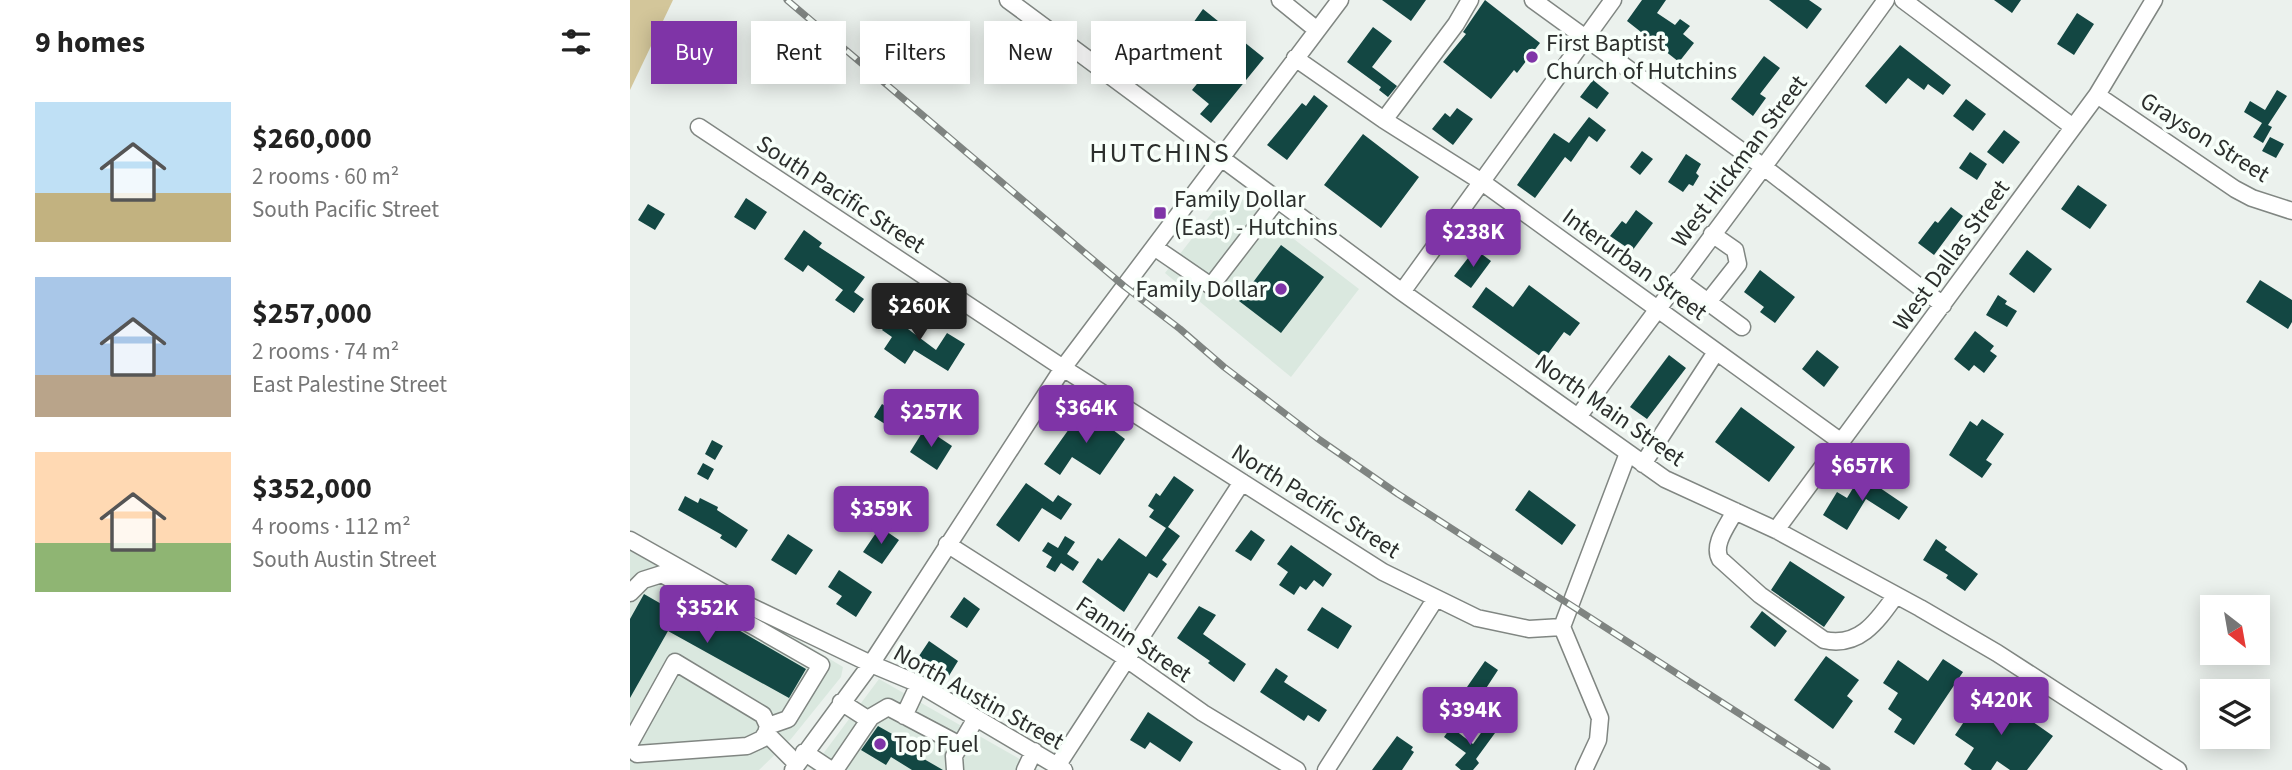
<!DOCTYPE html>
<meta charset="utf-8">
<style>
:root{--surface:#fff;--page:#f6f6f6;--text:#222;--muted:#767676;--accent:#7f34a7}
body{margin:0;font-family:"Source Sans 3",sans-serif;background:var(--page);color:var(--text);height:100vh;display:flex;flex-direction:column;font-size:26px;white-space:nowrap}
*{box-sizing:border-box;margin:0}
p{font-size:23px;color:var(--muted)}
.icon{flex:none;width:38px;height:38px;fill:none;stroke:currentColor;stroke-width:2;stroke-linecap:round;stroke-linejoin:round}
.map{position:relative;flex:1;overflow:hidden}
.side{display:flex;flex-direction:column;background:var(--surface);width:630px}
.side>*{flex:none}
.top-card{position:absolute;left:21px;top:21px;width:665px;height:63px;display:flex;gap:14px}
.needle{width:46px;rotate:149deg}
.tools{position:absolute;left:1570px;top:595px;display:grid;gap:14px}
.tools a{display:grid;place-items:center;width:70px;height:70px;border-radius:0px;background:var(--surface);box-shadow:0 4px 18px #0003;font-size:35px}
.price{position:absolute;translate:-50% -60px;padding:0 16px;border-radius:7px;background:var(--accent);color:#fff;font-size:23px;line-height:46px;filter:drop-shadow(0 2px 4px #0008)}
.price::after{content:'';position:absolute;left:50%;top:42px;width:21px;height:16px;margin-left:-10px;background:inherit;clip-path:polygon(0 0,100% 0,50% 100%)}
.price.selected{background:#222;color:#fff}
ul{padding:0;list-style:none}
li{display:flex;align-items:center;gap:21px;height:175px;padding:0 35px}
li span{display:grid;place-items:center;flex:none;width:196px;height:140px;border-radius:0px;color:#555}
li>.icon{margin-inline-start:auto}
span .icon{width:84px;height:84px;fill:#fffc;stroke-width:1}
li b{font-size:30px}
h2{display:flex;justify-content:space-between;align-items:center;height:84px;padding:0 35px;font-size:30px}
.pill{padding:0 24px;border-radius:0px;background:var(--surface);box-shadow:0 4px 18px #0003;font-size:24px;line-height:63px}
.pill.selected{background:var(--accent);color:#fff}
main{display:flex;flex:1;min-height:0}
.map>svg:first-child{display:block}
.built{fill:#dae8df}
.green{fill:#d3c69a}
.building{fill:#134743}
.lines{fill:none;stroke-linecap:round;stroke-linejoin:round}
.minor-casing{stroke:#808682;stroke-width:19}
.minor{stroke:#fff;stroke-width:16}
.rail-casing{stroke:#7f8481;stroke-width:7}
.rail{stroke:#f8fffa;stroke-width:4.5;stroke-dasharray:13;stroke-linecap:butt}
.poi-dot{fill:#7f34a7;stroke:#f8fffa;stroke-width:2.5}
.labels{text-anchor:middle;stroke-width:7;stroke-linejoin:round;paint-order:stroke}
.poi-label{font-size:24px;fill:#2b2e2c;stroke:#f8fffa;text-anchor:start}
.street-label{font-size:24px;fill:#2b2e2c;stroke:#f8fffa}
.quarter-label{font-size:28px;letter-spacing:2px;fill:#2b2e2c;stroke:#f8fffa}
</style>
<main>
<section class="side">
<h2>9 homes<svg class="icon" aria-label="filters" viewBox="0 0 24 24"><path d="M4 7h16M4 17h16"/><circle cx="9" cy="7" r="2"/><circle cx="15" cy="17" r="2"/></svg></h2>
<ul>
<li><span style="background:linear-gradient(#bfe0f5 65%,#c2b280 0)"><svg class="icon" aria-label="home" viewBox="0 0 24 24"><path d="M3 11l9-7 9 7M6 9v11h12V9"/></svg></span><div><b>$260,000</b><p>2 rooms · 60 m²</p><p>South Pacific Street</p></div></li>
<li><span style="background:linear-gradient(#a9c7e8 70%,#b9a48a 0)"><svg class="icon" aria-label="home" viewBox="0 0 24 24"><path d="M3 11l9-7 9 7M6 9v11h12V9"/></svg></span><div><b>$257,000</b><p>2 rooms · 74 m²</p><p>East Palestine Street</p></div></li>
<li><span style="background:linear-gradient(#ffd9b3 65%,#8fb573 0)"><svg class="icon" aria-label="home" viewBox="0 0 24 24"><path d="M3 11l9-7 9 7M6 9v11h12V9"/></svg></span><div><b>$352,000</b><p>4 rooms · 112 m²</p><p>South Austin Street</p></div></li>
</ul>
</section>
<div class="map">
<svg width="1662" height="770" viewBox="0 0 1662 770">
<rect width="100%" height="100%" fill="#ebf1ed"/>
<path class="built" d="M 600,190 L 729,289 L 661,377 L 535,273 Z
M 0,541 L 69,580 L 213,667 L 211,677 L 161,739 L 129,770 L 0,770 Z
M 249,679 L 409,770 L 181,770 Z"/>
<path class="green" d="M 0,0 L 43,0 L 0,90 Z"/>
<path class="building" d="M 752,0 L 796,0 L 781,21 Z
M 855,0 L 910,43 L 887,73 L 884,70 L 861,99 L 813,62 L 836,34 L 833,32 Z
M 1012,0 L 1036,0 L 1027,13 L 1045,25 L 1050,19 L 1060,26 L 1053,34 L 1064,43 L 1049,62 L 997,21 Z
M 1139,0 L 1179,0 L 1192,9 L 1177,29 Z
M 1364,0 L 1391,0 L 1382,13 Z
M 573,9 L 634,58 L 581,123 L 570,114 L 579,104 L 562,90 L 587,59 L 556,33 Z
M 1447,13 L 1464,24 L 1444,55 L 1427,44 Z
M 539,27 L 559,41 L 537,70 L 518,56 Z
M 743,27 L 762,41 L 742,67 L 767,86 L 758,97 L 749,90 L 751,87 L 717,62 Z
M 1270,45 L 1321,85 L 1313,95 L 1298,84 L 1294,90 L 1278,78 L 1256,104 L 1235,86 Z
M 1134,56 L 1150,68 L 1130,94 L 1136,98 L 1123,116 L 1101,99 Z
M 963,80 L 979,93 L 967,109 L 950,97 Z
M 1647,90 L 1657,96 L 1638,125 L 1642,127 L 1633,143 L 1623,137 L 1632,123 L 1614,112 L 1620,101 L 1635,110 Z
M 684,95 L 698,106 L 657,160 L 637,145 L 672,103 L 676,106 Z
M 1336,99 L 1356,114 L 1343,131 L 1323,116 Z
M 827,108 L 843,119 L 823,145 L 802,129 L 815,113 L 820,117 Z
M 959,117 L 976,130 L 967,142 L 959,136 L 941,162 L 935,157 L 905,198 L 887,185 L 924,133 L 939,143 Z
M 1374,130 L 1390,142 L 1373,164 L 1357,152 Z
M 733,134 L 789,177 L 751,228 L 694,185 Z
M 1640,137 L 1654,144 L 1646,158 L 1632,151 Z
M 1012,151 L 1023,159 L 1010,175 L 1000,167 Z
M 1340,152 L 1357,164 L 1347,180 L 1329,168 Z
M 1056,154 L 1071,164 L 1066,173 L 1069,176 L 1063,186 L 1059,184 L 1053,192 L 1038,182 Z
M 1448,185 L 1477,205 L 1460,229 L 1431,209 Z
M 116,198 L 137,212 L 125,230 L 104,217 Z
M 18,204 L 35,214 L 25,230 L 8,220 Z
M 1321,207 L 1333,216 L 1304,255 L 1288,243 L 1305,221 L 1308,223 Z
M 1006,210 L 1023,223 L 1002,251 L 980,236 L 992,221 L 996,224 Z
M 174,230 L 192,243 L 189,247 L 235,277 L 224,292 L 234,299 L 224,313 L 205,300 L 213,290 L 178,265 L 173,272 L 154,259 Z
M 651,245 L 694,277 L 651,333 L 609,301 Z
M 845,249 L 861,261 L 841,288 L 824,276 Z
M 1397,250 L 1422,269 L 1404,293 L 1379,274 Z
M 1130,270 L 1165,297 L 1145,323 L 1130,312 L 1134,307 L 1114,292 Z
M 1630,280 L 1662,300 L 1662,322 L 1658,329 L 1616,302 Z
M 899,285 L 950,323 L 940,336 L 934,332 L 914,359 L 842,307 L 856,287 L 883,307 Z
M 1368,295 L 1377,301 L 1375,304 L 1387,311 L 1377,327 L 1356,315 Z
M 268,309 L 284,321 L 278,329 L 306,350 L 317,333 L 335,344 L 318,371 L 284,350 L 275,364 L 254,349 L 262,337 L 252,330 Z
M 1345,331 L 1364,346 L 1360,351 L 1367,356 L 1354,373 L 1344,365 L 1339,371 L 1324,359 Z
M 1187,350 L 1209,367 L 1194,387 L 1172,369 Z
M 1039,355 L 1056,368 L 1017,419 L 1000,407 Z
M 252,404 L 263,411 L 255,424 L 244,417 Z
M 1111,407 L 1165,447 L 1139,482 L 1085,442 Z
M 454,408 L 495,439 L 470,475 L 442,457 L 430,475 L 414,464 Z
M 1352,419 L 1374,434 L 1356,460 L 1362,464 L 1352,478 L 1319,455 L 1340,421 L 1347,426 Z
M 295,428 L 322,446 L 307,470 L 280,452 Z
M 82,440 L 93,446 L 85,460 L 75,454 Z
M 73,463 L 84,469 L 78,480 L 67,474 Z
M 1231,475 L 1278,507 L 1269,520 L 1236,499 L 1217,530 L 1193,515 L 1207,492 L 1217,498 Z
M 544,476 L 564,490 L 538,527 L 550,536 L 532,560 L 537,564 L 527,578 L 519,573 L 494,612 L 452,582 L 468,558 L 472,561 L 489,538 L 516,557 L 536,528 L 519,517 L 524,510 L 518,506 L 526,493 L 530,496 Z
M 396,483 L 423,502 L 428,495 L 442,504 L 431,520 L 412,508 L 389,542 L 366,525 Z
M 899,490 L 946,525 L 932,545 L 885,510 Z
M 55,496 L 68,503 L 70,498 L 88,507 L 87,510 L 118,530 L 106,548 L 90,538 L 92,535 L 48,510 Z
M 250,527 L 269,540 L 252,564 L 233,552 Z
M 621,530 L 635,540 L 621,561 L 605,551 Z
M 158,534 L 183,550 L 166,575 L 141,560 Z
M 435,536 L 445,542 L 437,554 L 449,562 L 443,571 L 431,563 L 425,572 L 416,567 L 422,557 L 412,551 L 418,542 L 428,548 Z
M 1306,539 L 1317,547 L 1315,550 L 1348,574 L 1335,591 L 1316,578 L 1318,575 L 1293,560 Z
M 661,545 L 702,574 L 693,587 L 684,580 L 676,590 L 670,586 L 664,595 L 649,585 L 658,572 L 647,564 Z
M 1160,561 L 1215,597 L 1194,627 L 1141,590 Z
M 209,570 L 242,592 L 226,617 L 206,604 L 212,596 L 198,587 Z
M 14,594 L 54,617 L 62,603 L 176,669 L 159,698 L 38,631 L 0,698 L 0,619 Z
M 334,597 L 350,609 L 337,628 L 320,617 Z
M 569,606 L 586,615 L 573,634 L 616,664 L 604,682 L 578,663 L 580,661 L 547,638 Z
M 692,607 L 722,626 L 708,649 L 677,630 Z
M 1132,611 L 1157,631 L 1145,647 L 1120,627 Z
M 299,641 L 328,661 L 317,679 L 287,659 Z
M 1196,656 L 1229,680 L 1217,696 L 1223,701 L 1203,729 L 1164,700 Z
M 1313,659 L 1333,672 L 1284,745 L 1264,732 L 1272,719 L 1258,709 L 1268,693 L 1253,683 L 1268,660 L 1298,681 Z
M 855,661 L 868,670 L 851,696 L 837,687 Z
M 646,668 L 658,676 L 654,682 L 697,710 L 689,722 L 678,715 L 674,721 L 630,692 Z
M 1354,692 L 1373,705 L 1375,702 L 1423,736 L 1397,770 L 1380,770 L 1367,761 L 1361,770 L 1342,770 L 1334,764 L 1344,748 L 1325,735 Z
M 518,712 L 563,742 L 550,762 L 520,742 L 515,749 L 500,740 Z
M 248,726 L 271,739 L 268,744 L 313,770 L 282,770 L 261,757 L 256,765 L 231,750 Z
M 856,726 L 865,733 L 846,759 L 849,763 L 843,770 L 831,770 L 825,765 L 836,753 L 814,737 L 821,727 L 843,744 Z
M 767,736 L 783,747 L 781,750 L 784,752 L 772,770 L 742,770 Z"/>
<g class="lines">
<g class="minor-casing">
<path id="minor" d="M 378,0 L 772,292 L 1035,479 L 1146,530 L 1290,608 L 1367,653 L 1548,770
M 650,0 L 687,30
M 903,0 L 1135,168 L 1313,305
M 1273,0 L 1443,127
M 665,58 L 754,120 L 852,182 L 1210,441
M 1467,95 L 1605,189 L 1622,198 L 1662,211
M 754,120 L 826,24 L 840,0
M 69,127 L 433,368 L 753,572 L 847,618 L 899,629 L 932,627
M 524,247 L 581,286 L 647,200
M 1048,280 L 1112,327
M 772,292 L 983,0
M 1078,302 L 1108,264 L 1105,250 L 1082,234
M 948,417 C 1050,278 1155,140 1256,0
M 1013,464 L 1086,352
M 1105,511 C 1098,525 1082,544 1090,559 L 1130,595 L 1194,640 C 1230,648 1248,620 1266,595
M 1146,530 L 1467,95 L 1524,0
M 0,540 L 101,597 L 241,664 L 289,684 L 434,770
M 317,544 L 488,653 L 573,713 L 667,770
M 0,593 L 13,580 L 32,574 L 191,665 L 158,719 L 138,726
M 211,702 L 239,720
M 274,716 L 289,684
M 0,743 L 45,662 L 133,715 L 138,726 L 136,733 L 166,763
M 174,752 L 201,770
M 7,754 L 117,746 L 132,739 L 136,733
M 427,766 L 612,482
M 163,770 L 241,664 L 433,368 L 710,0
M 205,770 L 241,717 L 258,707 L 330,745
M 325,770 L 324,756 L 346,718
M 395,770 L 404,751
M 696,770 L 806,598
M 954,770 L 968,740 L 970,718 L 932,627 L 998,453"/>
</g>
<use href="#minor" class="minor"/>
<g class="rail-casing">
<path id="rail" d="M 157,0 L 494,286 L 550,329 L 594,367 L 687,438 L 768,494 L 1197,770"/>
</g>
<use href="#rail" class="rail"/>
</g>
<g class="poi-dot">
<circle cx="902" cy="57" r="7"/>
<rect x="523" y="206" width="14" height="14" rx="3.5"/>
<circle cx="651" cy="289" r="7"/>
<circle cx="250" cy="744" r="7"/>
</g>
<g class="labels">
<g class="poi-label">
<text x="916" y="51">First Baptist<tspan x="916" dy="28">Church of Hutchins</tspan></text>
<text x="544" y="207">Family Dollar<tspan x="544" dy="28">(East) - Hutchins</tspan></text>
<text x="637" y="297" text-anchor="end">Family Dollar</text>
<text x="264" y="752">Top Fuel</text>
</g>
<g class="street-label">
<text transform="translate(1575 137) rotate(32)" y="8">Grayson Street</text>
<text transform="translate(1109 161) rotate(-53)" y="8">West Hickman Street</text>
<text transform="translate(211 194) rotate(33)" y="8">South Pacific Street</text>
<text transform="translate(1321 255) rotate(-54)" y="8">West Dallas Street</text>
<text transform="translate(1005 264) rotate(36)" y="8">Interurban Street</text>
<text transform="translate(980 410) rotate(35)" y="8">North Main Street</text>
<text transform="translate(686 501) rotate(32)" y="8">North Pacific Street</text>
<text transform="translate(504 639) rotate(34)" y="8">Fannin Street</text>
<text transform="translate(349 697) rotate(29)" y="8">North Austin Street</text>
</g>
<g class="quarter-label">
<text x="530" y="162">HUTCHINS</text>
</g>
</g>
</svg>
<div class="tools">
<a><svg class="needle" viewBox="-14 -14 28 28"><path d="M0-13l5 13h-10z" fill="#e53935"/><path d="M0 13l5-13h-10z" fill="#767676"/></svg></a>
<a><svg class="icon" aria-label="layers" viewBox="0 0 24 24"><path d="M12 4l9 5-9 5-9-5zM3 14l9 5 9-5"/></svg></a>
</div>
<b class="price" style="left:843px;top:269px">$238K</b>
<b class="price selected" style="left:289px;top:343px">$260K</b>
<b class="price" style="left:456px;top:445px">$364K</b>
<b class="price" style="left:301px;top:449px">$257K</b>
<b class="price" style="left:1232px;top:503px">$657K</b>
<b class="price" style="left:251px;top:546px">$359K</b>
<b class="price" style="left:77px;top:645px">$352K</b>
<b class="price" style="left:1371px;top:737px">$420K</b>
<b class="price" style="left:840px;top:747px">$394K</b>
<div class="top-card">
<a class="pill selected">Buy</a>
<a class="pill">Rent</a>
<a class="pill">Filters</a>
<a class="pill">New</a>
<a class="pill">Apartment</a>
</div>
</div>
</main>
